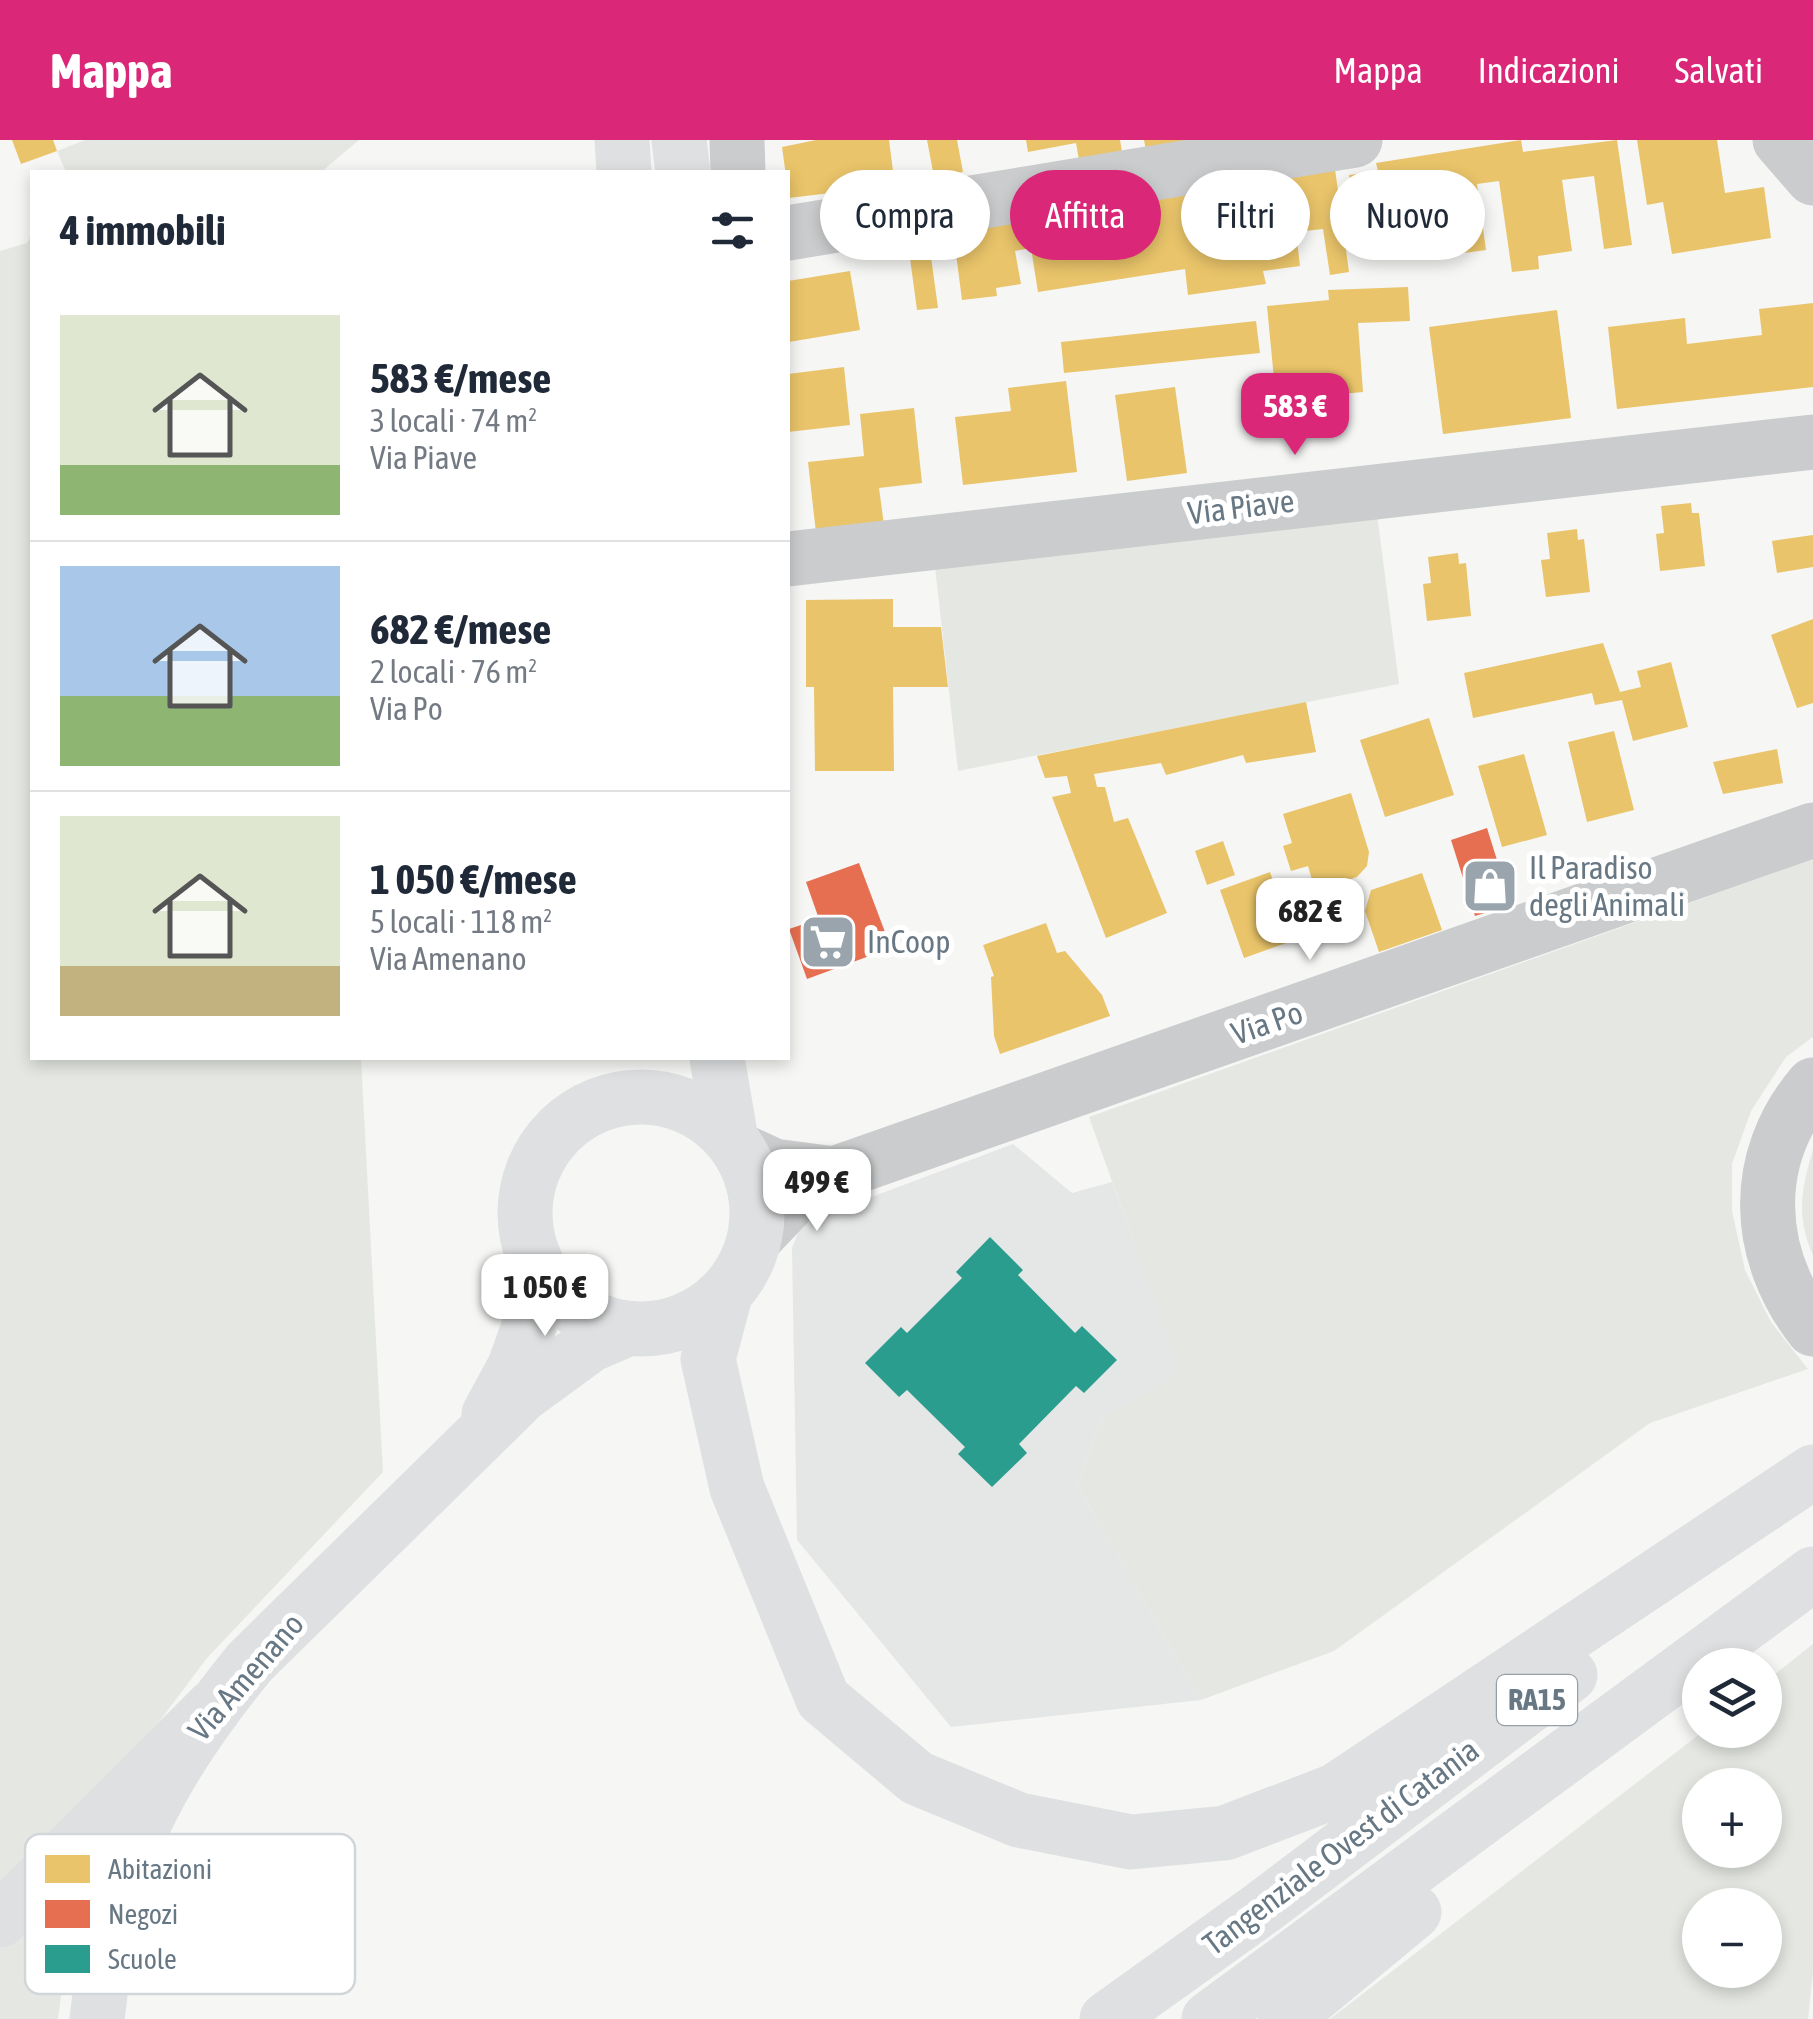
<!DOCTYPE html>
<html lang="it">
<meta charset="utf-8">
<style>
:root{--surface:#fff;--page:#f2f2f3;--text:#1f2937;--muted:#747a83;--line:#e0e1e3;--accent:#db2777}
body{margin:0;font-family:"Asap Condensed",sans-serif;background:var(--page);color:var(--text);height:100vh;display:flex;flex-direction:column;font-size:38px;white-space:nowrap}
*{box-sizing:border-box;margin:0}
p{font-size:32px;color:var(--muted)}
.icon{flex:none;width:55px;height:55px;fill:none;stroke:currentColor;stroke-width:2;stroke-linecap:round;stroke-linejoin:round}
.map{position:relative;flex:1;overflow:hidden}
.details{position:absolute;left:30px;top:30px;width:760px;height:890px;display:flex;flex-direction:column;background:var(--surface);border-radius:0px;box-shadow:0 5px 15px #0003}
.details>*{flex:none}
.banner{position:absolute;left:820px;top:30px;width:842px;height:90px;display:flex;gap:20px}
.buttons{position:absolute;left:1682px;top:1508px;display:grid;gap:20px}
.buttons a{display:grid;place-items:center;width:100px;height:100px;border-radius:50%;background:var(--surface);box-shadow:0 5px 15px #0003;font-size:50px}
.price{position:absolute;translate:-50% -85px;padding:0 22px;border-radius:20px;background:#fff;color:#222;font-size:32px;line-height:65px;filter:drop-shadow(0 2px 5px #0008)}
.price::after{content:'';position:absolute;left:50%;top:60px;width:30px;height:22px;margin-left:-15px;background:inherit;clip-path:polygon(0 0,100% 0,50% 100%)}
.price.on{background:var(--accent);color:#fff}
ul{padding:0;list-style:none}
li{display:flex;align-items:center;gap:30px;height:250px;padding:0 30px}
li+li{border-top:2px solid var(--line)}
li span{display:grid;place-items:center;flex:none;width:280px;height:200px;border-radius:0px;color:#555}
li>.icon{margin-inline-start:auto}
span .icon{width:120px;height:120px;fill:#fffc;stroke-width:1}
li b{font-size:42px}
h2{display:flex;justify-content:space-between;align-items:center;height:120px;padding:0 30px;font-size:42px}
.pill{padding:0 35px;border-radius:45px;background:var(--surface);box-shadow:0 5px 15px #0003;font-size:35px;line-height:90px}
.pill.on{background:var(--accent);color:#fff}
header{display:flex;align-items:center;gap:60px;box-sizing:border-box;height:140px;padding:0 50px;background:var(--accent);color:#fff}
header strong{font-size:48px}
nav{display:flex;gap:55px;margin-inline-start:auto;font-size:35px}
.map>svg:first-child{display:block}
.built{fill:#e5e6e6}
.green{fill:#e5e8e2;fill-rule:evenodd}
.homes{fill:#e9c46a}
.shops{fill:#e76f51}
.schools{fill:#2a9d8f}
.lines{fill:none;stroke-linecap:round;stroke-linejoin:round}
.minor{stroke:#cbcccd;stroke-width:55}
.major{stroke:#dfe0e1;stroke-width:55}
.highway{stroke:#dfe0e1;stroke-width:55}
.labels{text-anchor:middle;stroke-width:10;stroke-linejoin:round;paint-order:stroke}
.shield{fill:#fff;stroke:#95a0a9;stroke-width:2.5}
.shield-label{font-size:30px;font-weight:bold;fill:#677884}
.street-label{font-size:32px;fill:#677884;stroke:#fff}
.poi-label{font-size:32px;fill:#677884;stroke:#fff;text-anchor:start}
.key{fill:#fff;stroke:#d1d6da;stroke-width:2.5}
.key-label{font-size:28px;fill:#677884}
</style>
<header>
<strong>Mappa</strong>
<nav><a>Mappa</a><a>Indicazioni</a><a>Salvati</a></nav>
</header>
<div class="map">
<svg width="1813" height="1879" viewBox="0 0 1813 1879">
<rect width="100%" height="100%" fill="#f6f6f5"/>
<path class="built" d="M 1013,1004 L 1072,1053 L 1112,1042 L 1182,1234 L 1103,1277 L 1077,1345 L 1201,1560 L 951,1587 L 797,1400 L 792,1108 L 802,1083 Z"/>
<path class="green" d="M 85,0 L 359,0 L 321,32 L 66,32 L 57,11 Z
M 32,94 L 32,918 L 361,918 L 383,1332 L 207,1518 L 159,1582 L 0,1745 L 0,111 L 27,103 Z
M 1377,374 L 1399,544 L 958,631 L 935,427 Z
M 1813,719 L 1813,897 L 1786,917 L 1751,971 L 1732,1024 L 1732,1071 L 1745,1130 L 1771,1182 L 1808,1229 L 1650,1283 L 1334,1511 L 1201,1560 L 1077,1345 L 1103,1277 L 1181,1234 L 1089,977 Z
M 1813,1009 L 1813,1116 C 1796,1075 1801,1051 1813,1009 Z
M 1813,1504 L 1813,1832 L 1808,1879 L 1330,1879 L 1705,1590 L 1765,1590 L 1765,1542 ZM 1765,1645 L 1765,1710 L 1700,1710 L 1700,1645 ZM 1765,1765 L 1765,1830 L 1700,1830 L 1700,1765 Z
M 63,1734 L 86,1734 L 67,1810 L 58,1879 L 0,1879 L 0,1800 Z"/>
<path class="homes" d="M 12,0 L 53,0 L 57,11 L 21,24 Z
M 816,0 L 889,0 L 896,54 L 857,60 L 855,50 L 789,58 L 782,7 Z
M 927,0 L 957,0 L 963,32 L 934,37 Z
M 1026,0 L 1120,0 L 1122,12 L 1079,20 L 1076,3 L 1028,12 Z
M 1144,0 L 1190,0 L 1146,10 Z
M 1521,0 L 1523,12 L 1617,0 L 1632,105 L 1604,109 L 1594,36 L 1562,40 L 1572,111 L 1538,116 L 1539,129 L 1512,132 L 1499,41 L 1477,44 L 1486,110 L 1457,114 L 1455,99 L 1360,112 L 1349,35 L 1378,31 L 1376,23 Z
M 1637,0 L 1717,0 L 1725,53 L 1764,47 L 1771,98 L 1672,114 L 1663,62 L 1647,65 Z
M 1335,29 L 1349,132 L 1330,135 L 1323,89 L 1296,92 L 1300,126 L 1263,131 L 1266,144 L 1188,155 L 1185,129 L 1038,152 L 1031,108 L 1015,111 L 1021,144 L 996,148 L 997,156 L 962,160 L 956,114 L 931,117 L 938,168 L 917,170 L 907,96 L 1080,68 L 1084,92 L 1123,86 L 1121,62 Z
M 850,131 L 860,190 L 789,202 L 788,141 Z
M 1408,147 L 1410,181 L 1358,183 L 1363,252 L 1276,260 L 1267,166 L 1329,160 L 1328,150 Z
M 1813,163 L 1813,247 L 1617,269 L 1608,187 L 1685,178 L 1687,204 L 1762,195 L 1759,169 Z
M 1557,170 L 1571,278 L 1443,294 L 1429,187 Z
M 1256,181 L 1260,213 L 1064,233 L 1061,202 Z
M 844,227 L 850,285 L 788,292 L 788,234 Z
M 1066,241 L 1077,332 L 963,345 L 955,277 L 1011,271 L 1008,248 Z
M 1175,247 L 1187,333 L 1127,341 L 1115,255 Z
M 914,268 L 922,343 L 879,348 L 884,385 L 816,393 L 808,322 L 864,316 L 860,274 Z
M 1691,363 L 1692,373 L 1699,373 L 1705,426 L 1660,431 L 1656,394 L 1664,393 L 1661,366 Z
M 1577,389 L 1578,400 L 1584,399 L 1590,452 L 1546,457 L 1541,420 L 1550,419 L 1547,393 Z
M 1813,395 L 1813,427 L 1777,433 L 1772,401 Z
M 1458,413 L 1459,424 L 1466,423 L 1471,476 L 1427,481 L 1423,444 L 1431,443 L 1428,417 Z
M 893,459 L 893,487 L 941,487 L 948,547 L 893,547 L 894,631 L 815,631 L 814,547 L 806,547 L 806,460 Z
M 1813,479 L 1813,563 L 1797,568 L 1771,495 Z
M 1603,503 L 1620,552 L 1641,547 L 1637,531 L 1671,522 L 1688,587 L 1633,601 L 1622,560 L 1595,565 L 1592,553 L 1473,578 L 1464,533 Z
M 1306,562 L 1316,612 L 1246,623 L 1243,615 L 1166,635 L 1161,623 L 1094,634 L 1097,647 L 1105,647 L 1114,682 L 1128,678 L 1167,773 L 1106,798 L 1052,657 L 1071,653 L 1067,636 L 1045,638 L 1037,616 Z
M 1429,578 L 1454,655 L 1385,677 L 1360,600 Z
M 1614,591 L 1634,670 L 1587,682 L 1568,602 Z
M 1777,609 L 1783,643 L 1723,654 L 1713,622 Z
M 1524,614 L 1547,695 L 1502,707 L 1478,626 Z
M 1351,653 L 1369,712 L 1367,726 L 1357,737 L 1315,750 L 1308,726 L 1291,731 L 1283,706 L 1292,703 L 1283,674 Z
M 1223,701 L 1235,735 L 1207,745 L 1195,711 Z
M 1270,732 L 1294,800 L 1244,818 L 1220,750 Z
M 1422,733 L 1442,790 L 1379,812 L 1365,771 L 1371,750 Z
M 1046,783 L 1057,813 L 1065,811 L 1102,855 L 1110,876 L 1000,914 L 994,896 L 991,837 L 994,836 L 983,805 Z"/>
<path class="shops" d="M 1487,688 L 1511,765 L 1475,776 L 1451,700 Z
M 859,723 L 891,808 L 807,839 L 789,789 L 819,779 L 806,742 Z"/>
<path class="schools" d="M 990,1097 L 1023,1130 L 1018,1135 L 1075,1193 L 1082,1186 L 1117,1220 L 1084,1253 L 1076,1246 L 1019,1304 L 1027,1313 L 992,1347 L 958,1314 L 965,1307 L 907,1250 L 899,1257 L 865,1223 L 901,1187 L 907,1193 L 962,1138 L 956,1132 Z"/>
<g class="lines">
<path class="minor" d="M 737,0 L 738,32
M 1780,0 L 1813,38
M 788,93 L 1355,0
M 788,419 L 1813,302
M 1813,945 C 1750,1019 1755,1115 1813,1189
M 739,1010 L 774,1026 L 834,1034
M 756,1097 L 799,1052 L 834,1034 L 1813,690"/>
<path class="major" d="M 622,0 L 624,32
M 679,0 L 683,32
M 717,918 L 731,1000
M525 1073a116 116 0 1 1 232 0a116 116 0 1 1-232 0Z
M 489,1274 L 515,1226 L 532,1178 L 534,1118
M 97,1879 C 102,1841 105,1801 115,1764 C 138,1673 192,1593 250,1522 L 523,1254 L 590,1205 L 627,1189"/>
<path class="highway" d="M 725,1155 L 708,1219 L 737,1348 L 823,1559 L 917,1638 L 1019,1680 L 1131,1702 L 1225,1693 L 1335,1651 L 1813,1332
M 0,1780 L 213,1567
M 1107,1879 L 1262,1768 L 1570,1535
M 1209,1879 L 1813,1434
M 1285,1879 L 1414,1772"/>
</g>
<defs>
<g id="shop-square" transform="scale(2.875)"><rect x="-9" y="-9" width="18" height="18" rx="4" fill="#99a4ac" stroke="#fff"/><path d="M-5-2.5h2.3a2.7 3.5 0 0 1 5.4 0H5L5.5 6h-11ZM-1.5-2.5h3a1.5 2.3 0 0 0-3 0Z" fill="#fff"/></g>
<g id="supermarket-square" transform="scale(2.875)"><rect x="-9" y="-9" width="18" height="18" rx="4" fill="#99a4ac" stroke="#fff"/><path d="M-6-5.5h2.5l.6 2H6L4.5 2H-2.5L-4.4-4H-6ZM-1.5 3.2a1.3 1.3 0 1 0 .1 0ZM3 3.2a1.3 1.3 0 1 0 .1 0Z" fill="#fff"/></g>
</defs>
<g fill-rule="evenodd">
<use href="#shop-square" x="1490" y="746"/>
<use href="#supermarket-square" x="828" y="802"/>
</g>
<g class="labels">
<rect class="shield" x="1497" y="1535" width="80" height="50" rx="8"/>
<g class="shield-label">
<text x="1537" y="1570">RA15</text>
</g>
<g class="street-label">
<text transform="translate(1241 367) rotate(-7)" y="11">Via Piave</text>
<text transform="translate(1267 883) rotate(-19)" y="11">Via Po</text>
<text transform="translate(246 1537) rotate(-49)" y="11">Via Amenano</text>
<text transform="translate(1341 1707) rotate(-37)" y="11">Tangenziale Ovest di Catania</text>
</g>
<g class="poi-label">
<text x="1529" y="739">Il Paradiso<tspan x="1529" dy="37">degli Animali</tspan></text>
<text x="867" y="813">InCoop</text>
</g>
</g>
<rect x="25" y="1694" width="330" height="160" rx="15" class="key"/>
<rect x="45" y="1715" width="45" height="28" fill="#e9c46a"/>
<rect x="45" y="1760" width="45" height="28" fill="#e76f51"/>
<rect x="45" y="1805" width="45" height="28" fill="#2a9d8f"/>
<g class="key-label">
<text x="108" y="1739">Abitazioni</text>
<text x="108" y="1784">Negozi</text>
<text x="108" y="1829">Scuole</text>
</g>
</svg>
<div class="buttons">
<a><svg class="icon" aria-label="layers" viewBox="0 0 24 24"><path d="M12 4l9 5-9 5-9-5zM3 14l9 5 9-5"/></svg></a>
<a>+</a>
<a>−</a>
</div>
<b class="price on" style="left:1295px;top:318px">583 €</b>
<b class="price" style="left:1310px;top:823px">682 €</b>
<b class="price" style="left:817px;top:1094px">499 €</b>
<b class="price" style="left:545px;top:1199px">1 050 €</b>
<div class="banner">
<a class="pill">Compra</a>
<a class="pill on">Affitta</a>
<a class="pill">Filtri</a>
<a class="pill">Nuovo</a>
</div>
<section class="details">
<h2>4 immobili<svg class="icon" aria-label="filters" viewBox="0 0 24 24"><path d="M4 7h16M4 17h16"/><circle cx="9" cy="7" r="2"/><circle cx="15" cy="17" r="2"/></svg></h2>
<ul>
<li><span style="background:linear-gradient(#dfe7d0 75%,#8fb573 0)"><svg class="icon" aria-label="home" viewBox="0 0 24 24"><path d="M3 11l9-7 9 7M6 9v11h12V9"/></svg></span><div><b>583 €/mese</b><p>3 locali · 74 m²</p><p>Via Piave</p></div></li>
<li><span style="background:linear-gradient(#a9c7e8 65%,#8fb573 0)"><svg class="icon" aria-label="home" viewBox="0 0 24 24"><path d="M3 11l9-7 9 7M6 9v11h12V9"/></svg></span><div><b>682 €/mese</b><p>2 locali · 76 m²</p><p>Via Po</p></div></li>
<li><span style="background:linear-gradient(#dfe7d0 75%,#c2b280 0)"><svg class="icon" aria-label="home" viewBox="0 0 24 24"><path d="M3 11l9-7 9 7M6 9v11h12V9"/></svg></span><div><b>1 050 €/mese</b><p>5 locali · 118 m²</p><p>Via Amenano</p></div></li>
</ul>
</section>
</div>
